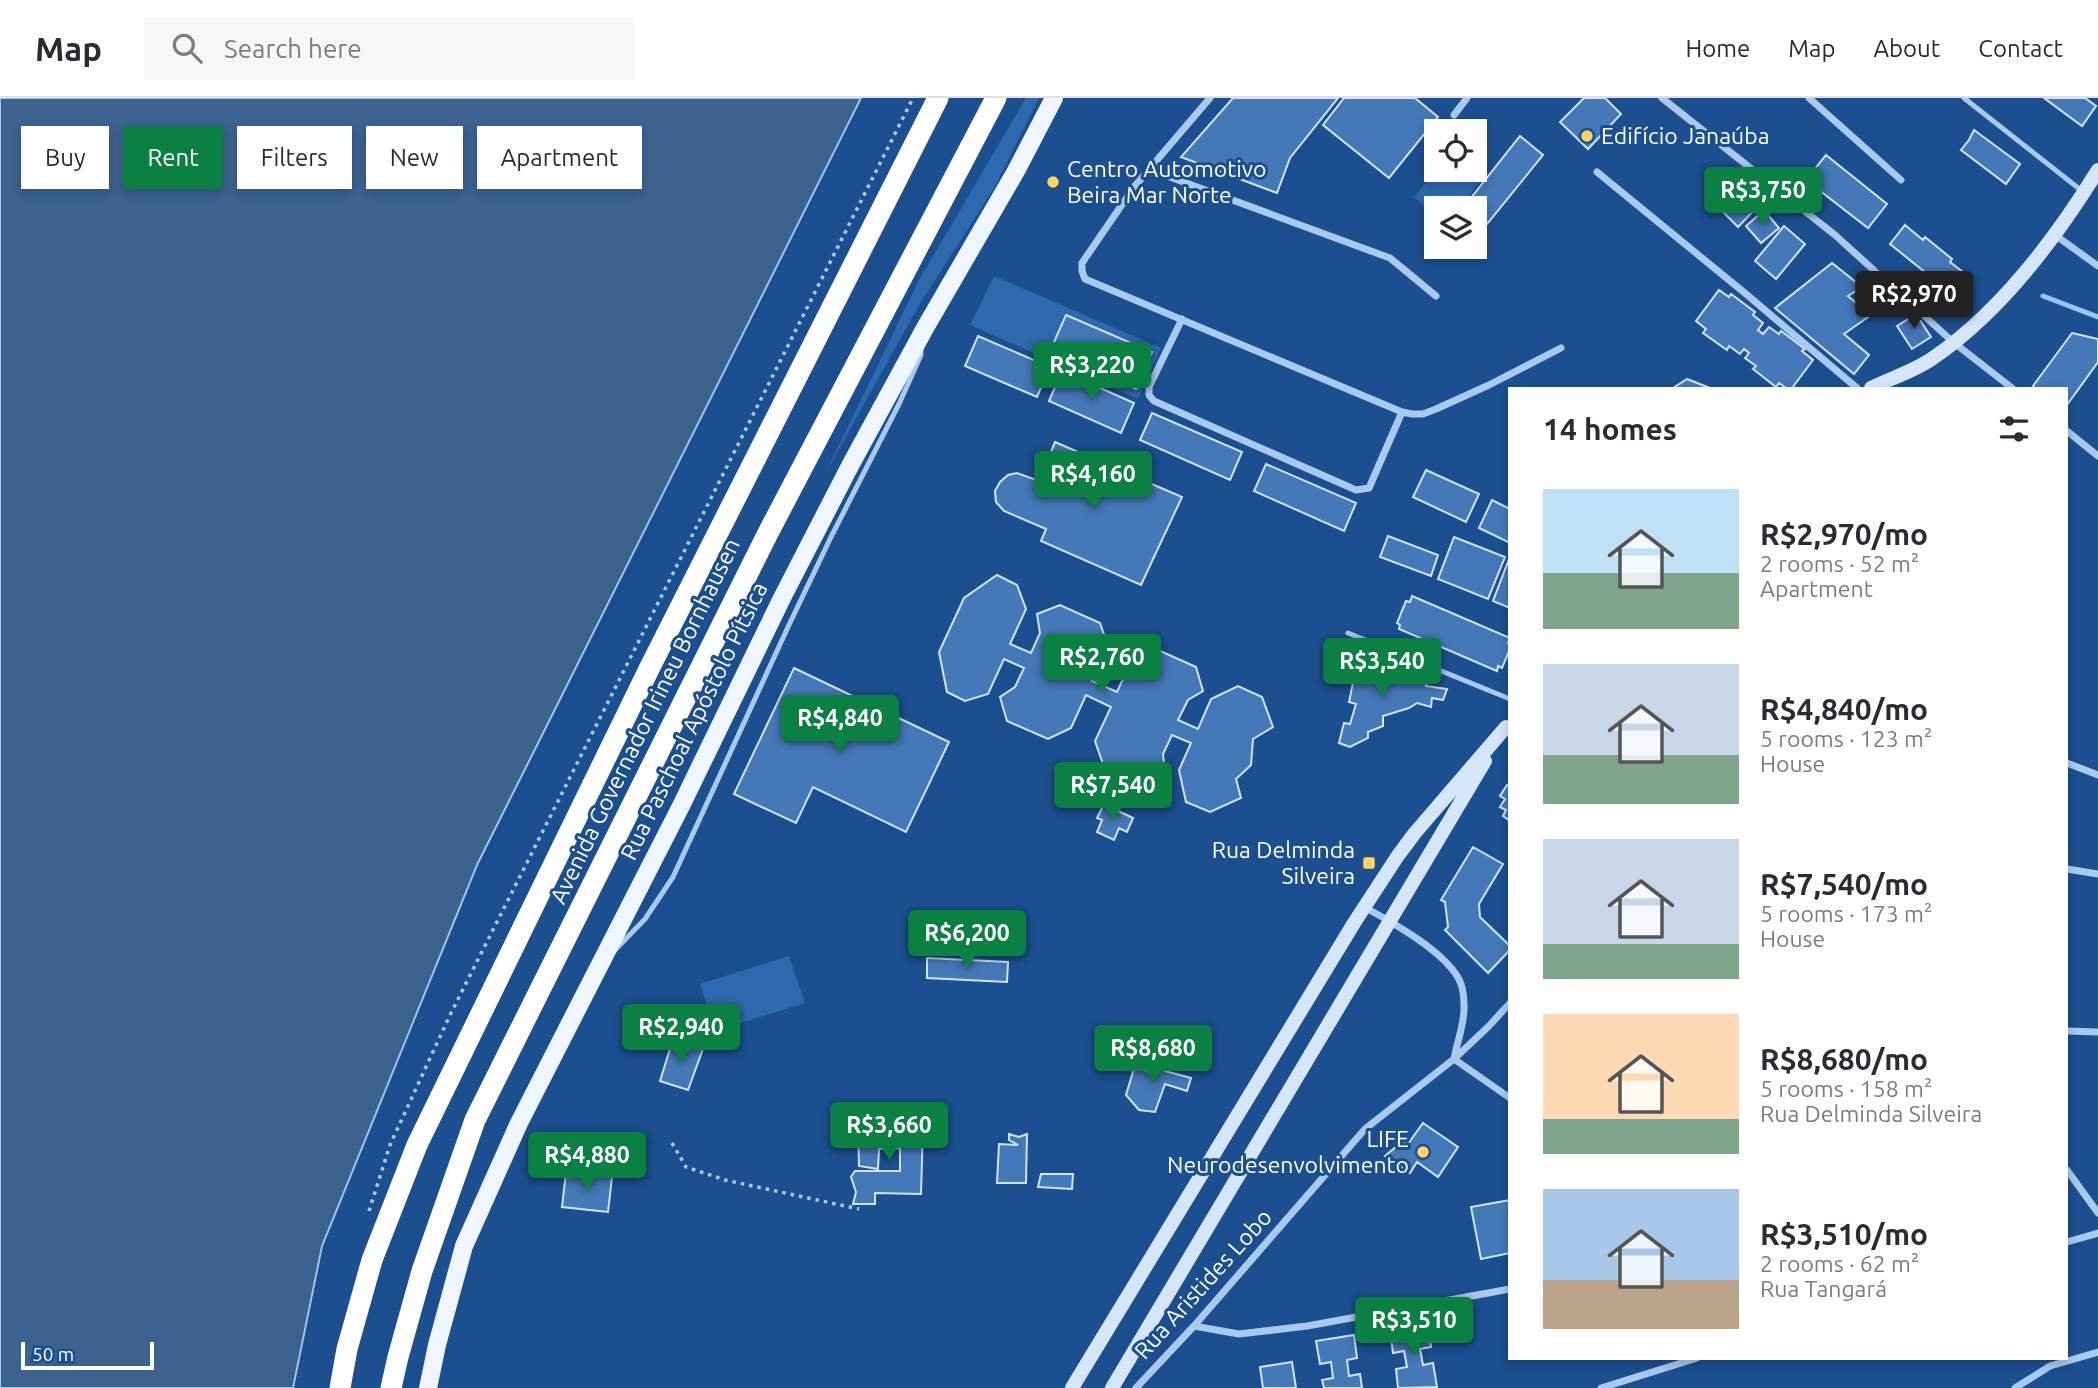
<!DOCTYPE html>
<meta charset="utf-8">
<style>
:root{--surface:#fff;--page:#f7f7f7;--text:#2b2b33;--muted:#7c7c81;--line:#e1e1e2;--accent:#0b8043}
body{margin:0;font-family:Ubuntu,sans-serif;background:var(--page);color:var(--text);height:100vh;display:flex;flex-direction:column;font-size:26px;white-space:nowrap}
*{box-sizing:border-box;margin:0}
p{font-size:23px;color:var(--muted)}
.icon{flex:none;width:38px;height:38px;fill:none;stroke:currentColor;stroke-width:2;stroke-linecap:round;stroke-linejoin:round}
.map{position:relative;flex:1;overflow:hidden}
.panel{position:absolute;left:1508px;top:289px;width:560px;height:973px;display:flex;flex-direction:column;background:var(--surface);border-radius:0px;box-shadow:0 4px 10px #0003}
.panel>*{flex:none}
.top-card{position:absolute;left:21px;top:28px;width:665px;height:63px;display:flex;gap:14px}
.tools{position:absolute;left:1424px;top:21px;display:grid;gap:14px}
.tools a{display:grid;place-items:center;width:63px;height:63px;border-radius:0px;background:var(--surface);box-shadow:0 4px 10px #0003;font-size:35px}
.scale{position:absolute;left:21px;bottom:18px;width:133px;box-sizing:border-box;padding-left:7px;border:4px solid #fff;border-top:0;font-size:19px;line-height:24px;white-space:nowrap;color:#fff;-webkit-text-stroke:5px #1b4f8f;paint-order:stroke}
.price{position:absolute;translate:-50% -60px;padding:0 16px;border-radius:7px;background:var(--accent);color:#fff;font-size:23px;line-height:46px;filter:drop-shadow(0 2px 4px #0008)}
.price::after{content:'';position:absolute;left:50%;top:42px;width:21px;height:16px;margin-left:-10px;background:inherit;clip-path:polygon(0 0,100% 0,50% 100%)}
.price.selected{background:#222;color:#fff}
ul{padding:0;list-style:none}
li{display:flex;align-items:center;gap:21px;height:175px;padding:0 35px}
li span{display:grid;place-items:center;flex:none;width:196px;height:140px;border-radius:0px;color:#555}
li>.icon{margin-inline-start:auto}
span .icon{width:84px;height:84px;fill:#fffc;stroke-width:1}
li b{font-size:30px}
h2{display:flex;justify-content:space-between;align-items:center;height:84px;padding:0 35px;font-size:30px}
.chip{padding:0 24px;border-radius:0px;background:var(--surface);box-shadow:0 4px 10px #0003;font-size:24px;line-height:63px}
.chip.selected{background:var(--accent);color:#fff}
header{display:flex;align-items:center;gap:42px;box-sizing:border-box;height:98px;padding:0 35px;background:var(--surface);border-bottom:2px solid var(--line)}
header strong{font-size:33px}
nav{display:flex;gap:38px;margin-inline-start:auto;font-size:24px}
.search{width:490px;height:63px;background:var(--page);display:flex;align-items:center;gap:18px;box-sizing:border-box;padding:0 24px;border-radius:0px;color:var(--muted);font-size:26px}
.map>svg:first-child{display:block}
.green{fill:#2e69ad}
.water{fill:#3c6290;stroke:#9cc4f0;stroke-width:2}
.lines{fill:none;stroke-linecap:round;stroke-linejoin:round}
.stream{stroke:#9cc4f0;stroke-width:5}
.building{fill:#4478b7;stroke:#cfe3fa;stroke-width:2}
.path{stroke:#a9c9ee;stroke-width:3.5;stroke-dasharray:3.5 5;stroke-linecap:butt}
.lane{stroke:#a9c9ee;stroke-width:5}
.street{stroke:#a9c9ee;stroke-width:7}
.secondary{stroke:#d6e6fa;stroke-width:14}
.primary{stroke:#f0f6ff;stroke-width:18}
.highway{stroke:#fff;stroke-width:21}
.poi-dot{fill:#ffd166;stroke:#1b4f8f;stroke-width:2.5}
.labels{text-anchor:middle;stroke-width:6;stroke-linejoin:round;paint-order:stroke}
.poi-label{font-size:23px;fill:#fff;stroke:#1b4f8f;text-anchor:start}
.street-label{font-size:23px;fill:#fff;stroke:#1b4f8f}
</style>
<header>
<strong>Map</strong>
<div class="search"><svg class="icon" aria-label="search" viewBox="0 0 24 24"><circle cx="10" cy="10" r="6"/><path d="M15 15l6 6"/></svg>Search here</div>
<nav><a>Home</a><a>Map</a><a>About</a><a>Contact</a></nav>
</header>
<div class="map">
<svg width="2098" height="1290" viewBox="0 0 2098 1290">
<rect width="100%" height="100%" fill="#1b4f8f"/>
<path class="green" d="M 1026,0 L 1039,0 L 993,92 L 918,209 L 823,380 L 919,182 Z
M 1475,67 L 1486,76 L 1459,110 L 1437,110 L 1437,118 L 1414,99 L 1437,71 L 1475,72 Z
M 994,178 L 1161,250 L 1138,301 L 970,227 Z
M 789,858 L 805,905 L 715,933 L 700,886 Z"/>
<path class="water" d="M 0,0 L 861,0 L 477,767 L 322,1148 L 293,1290 L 0,1290 Z"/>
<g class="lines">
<path class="stream" d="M 2043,198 L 2098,219"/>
</g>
<path class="building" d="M 1233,0 L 1338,0 L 1290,60 L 1277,95 L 1181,59 Z
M 1344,0 L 1415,0 L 1438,19 L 1389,80 L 1323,27 Z
M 1584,0 L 1605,0 L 1621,16 L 1588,51 L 1560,24 Z
M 2044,0 L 2085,0 L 2096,8 L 2082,28 Z
M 1974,32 L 2020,66 L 2006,86 L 1961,52 L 1969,42 Z
M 1520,38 L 1543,57 L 1475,141 L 1475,110 L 1463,110 Z
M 1826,57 L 1887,106 L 1868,130 L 1806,82 Z
M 1747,89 L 1762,104 L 1738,129 L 1723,114 Z
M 1764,112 L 1779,130 L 1761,145 L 1746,128 Z
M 1905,127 L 1923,142 L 1925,139 L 1952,161 L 1950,164 L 1972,181 L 1957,200 L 1890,146 Z
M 1784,128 L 1805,146 L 1776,181 L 1755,163 Z
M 1832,165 L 1862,189 L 1848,198 L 1871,217 L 1844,236 L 1869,257 L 1854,276 L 1775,210 Z
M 1719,192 L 1729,199 L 1731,196 L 1755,214 L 1753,217 L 1763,225 L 1758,232 L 1763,236 L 1769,229 L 1779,236 L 1781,233 L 1805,251 L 1802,253 L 1813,262 L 1792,290 L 1786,290 L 1779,285 L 1776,289 L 1753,271 L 1756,268 L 1745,260 L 1749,255 L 1744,251 L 1740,256 L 1729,248 L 1727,252 L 1703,235 L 1706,231 L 1696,223 Z
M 1916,216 L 1931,239 L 1912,251 L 1897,228 Z
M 1066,217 L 1152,254 L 1136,291 L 1050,253 Z
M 2072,235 L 2098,241 L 2098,264 L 2067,307 L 2067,290 L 2035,290 L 2033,288 Z
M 978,238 L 1050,269 L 1037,299 L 965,268 Z
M 1062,273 L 1134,305 L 1121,335 L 1049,303 Z
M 1687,281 L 1710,290 L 1673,290 Z
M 1152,315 L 1242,354 L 1230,382 L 1140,342 Z
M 1055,344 L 1182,399 L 1141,487 L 1041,443 L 1046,431 L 1004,413 L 996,404 L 995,393 L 1000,384 L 1008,377 L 1017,375 L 1039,383 Z
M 1266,366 L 1356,405 L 1344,433 L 1254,393 Z
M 1426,372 L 1479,396 L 1466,424 L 1413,399 Z
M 1492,402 L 1510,411 L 1510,445 L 1479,430 Z
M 1388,438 L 1438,457 L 1431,478 L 1380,459 Z
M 1454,439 L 1505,459 L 1488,501 L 1438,481 Z
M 1509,461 L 1510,462 L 1510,510 L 1493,503 Z
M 997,477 L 1017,487 L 1026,511 L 1010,546 L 1031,555 L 1040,535 L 1037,516 L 1060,507 L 1100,525 L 1108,548 L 1092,583 L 1117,594 L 1132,561 L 1156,551 L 1196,569 L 1203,593 L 1188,602 L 1178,622 L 1198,631 L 1211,601 L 1238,588 L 1262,599 L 1273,629 L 1253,641 L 1251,667 L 1236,681 L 1241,700 L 1210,714 L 1186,704 L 1179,672 L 1191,645 L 1172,637 L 1163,656 L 1165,675 L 1143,684 L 1103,666 L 1095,643 L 1111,609 L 1086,597 L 1071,630 L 1048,641 L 1007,623 L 1000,599 L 1015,589 L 1024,570 L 1004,561 L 988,596 L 965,603 L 947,594 L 939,554 L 964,500 Z
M 1412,498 L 1510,540 L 1508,545 L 1510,546 L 1510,551 L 1502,570 L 1498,568 L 1497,573 L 1399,531 L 1400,527 L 1397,525 L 1406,503 L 1410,504 Z
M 1366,559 L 1372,561 L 1373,566 L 1404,573 L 1402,579 L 1427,583 L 1426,588 L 1447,591 L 1443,602 L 1432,600 L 1431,609 L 1417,605 L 1409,610 L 1383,618 L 1383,628 L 1368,634 L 1368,640 L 1350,649 L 1339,645 L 1344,625 L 1350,626 L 1356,606 L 1349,604 L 1355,575 L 1355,567 Z
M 794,570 L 949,644 L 906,734 L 813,689 L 796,725 L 734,696 Z
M 1507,687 L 1510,689 L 1510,723 L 1503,718 L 1506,712 L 1500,709 L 1505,701 L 1500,698 Z
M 1104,706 L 1133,720 L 1127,734 L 1119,730 L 1114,742 L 1097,734 L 1102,722 L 1097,720 Z
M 1473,749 L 1503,766 L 1479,806 L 1480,819 L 1510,848 L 1510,852 L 1488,875 L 1445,832 L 1448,829 L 1445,804 L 1441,802 Z
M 927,860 L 1008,864 L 1007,884 L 927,880 Z
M 674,938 L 689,946 L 704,948 L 688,992 L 660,983 Z
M 1146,960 L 1157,965 L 1167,965 L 1165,973 L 1191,980 L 1187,993 L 1165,986 L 1155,1014 L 1139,1012 L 1126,997 L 1135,967 L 1146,973 L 1154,973 L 1144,967 Z
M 1423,1025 L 1458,1049 L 1438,1079 L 1417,1064 L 1410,1075 L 1385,1058 L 1403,1043 L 1408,1046 Z
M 923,1027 L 921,1096 L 875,1095 L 875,1106 L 853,1106 L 856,1094 L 851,1079 L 855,1073 L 900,1073 L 900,1050 L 879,1051 L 878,1071 L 859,1068 L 858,1029 Z
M 1009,1036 L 1019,1039 L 1027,1036 L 1026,1085 L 997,1085 L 999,1046 L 1018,1047 L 1009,1042 Z
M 566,1074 L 612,1079 L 608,1114 L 562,1109 Z
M 1041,1076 L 1073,1076 L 1072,1091 L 1038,1089 Z
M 1510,1102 L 1510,1155 L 1481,1161 L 1471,1109 Z
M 1428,1226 L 1431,1249 L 1420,1251 L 1423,1267 L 1433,1265 L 1437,1289 L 1398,1290 L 1396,1271 L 1407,1269 L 1404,1253 L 1393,1255 L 1390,1232 Z
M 1354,1237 L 1357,1260 L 1347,1262 L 1349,1278 L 1360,1276 L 1362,1290 L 1324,1290 L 1322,1282 L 1333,1280 L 1331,1264 L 1320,1266 L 1316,1243 Z
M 1292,1264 L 1296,1290 L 1263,1290 L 1260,1269 Z"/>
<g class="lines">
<path class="path" d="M 672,1045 L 686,1069 L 725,1082 L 859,1111
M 369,1113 L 390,1047 L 450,917 L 913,0"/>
<path class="lane" d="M 1964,0 L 2082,93
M 1348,535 L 1510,601
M 616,851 L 645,821 L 673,779 L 788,529 L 831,439 L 899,306 L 921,257 L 921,251"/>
<path class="street" d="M 1210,0 L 1134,89 L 1082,165 L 1082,173 L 1085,181 L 1402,314 L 1412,316 L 1423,316 L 1436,311 L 1489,287 L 1561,250
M 1662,0 L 1835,137 L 1953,244 L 2012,290
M 1809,0 L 1901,82
M 1454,17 L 1467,0
M 1148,71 L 1390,160 L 1436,198
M 1597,74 L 1746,196 L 1857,290
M 2055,137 L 2098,168
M 1182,221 L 1149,289 L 1149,297 L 1154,303 L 1356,392 L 1369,390 L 1402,314
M 2067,333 L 2098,358
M 2067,665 L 2098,677
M 2067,771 L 2098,776
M 1364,809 C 1392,824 1450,856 1461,886 C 1463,892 1464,901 1464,908 C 1465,924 1457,944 1454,961 L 1510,1000
M 2067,933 L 2098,934
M 2067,1072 L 2098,1115
M 2067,1144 L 2098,1135
M 1194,1228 L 1239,1236 L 1307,1228 L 1510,1191
M 1136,1290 L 1194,1228 L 1365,1031 L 1454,961 L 1489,928 L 1510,905
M 1601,1290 L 1697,1260
M 2015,1290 L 2050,1268 L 2098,1254"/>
<path class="secondary" d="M 1871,290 C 1891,280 1915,273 1933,260 C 1999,215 2056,140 2098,72
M 1072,1290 L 1354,825 L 1397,759 L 1414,736 L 1506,629
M 1112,1290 L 1485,663"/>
<path class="primary" d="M 428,1290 L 437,1247 L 464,1148 L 519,1025 L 681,708 L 782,500 L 851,366 L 925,230 L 1016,73 L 1054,0"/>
<path class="highway" d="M 340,1290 L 347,1251 L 372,1162 L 417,1047 L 649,571 L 938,0
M 391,1290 L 398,1259 L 422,1173 L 475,1022 L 768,435 L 996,0"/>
</g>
<g class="poi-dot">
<circle cx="1587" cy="38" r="7"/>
<circle cx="1053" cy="84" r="7"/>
<rect x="1362" y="758" width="14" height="14" rx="3.5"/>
<circle cx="1423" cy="1054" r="7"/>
</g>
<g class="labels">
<g class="poi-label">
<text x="1601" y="46">Edifício Janaúba</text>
<text x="1067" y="79">Centro Automotivo<tspan x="1067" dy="26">Beira Mar Norte</tspan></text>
<text x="1355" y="760" text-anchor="end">Rua Delminda<tspan x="1355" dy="26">Silveira</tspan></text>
<text x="1409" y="1049" text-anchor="end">LIFE<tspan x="1409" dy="26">Neurodesenvolvimento</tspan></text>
</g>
<g class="street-label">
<text transform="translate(645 623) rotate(-64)" y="8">Avenida Governador Irineu Bornhausen</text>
<text transform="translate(694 623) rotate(-64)" y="8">Rua Paschoal Apóstolo Pítsica</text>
<text transform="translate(1203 1186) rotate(-48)" y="8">Rua Aristides Lobo</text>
</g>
</g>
</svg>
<div class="tools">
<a><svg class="icon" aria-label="locate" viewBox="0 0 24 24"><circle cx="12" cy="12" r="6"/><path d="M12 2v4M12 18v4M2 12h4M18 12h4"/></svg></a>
<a><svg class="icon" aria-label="layers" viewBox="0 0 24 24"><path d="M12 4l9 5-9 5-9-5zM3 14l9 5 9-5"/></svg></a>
</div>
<div class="scale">50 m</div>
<b class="price" style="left:1763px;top:129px">R$3,750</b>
<b class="price selected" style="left:1914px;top:233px">R$2,970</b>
<b class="price" style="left:1092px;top:304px">R$3,220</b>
<b class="price" style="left:1093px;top:413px">R$4,160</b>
<b class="price" style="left:1102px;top:596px">R$2,760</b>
<b class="price" style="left:1382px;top:600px">R$3,540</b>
<b class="price" style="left:840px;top:657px">R$4,840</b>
<b class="price" style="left:1113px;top:724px">R$7,540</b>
<b class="price" style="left:967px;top:872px">R$6,200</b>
<b class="price" style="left:681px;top:966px">R$2,940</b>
<b class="price" style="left:1153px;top:987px">R$8,680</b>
<b class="price" style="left:889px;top:1064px">R$3,660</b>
<b class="price" style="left:587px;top:1094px">R$4,880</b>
<b class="price" style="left:1414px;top:1259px">R$3,510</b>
<div class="top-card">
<a class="chip">Buy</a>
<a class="chip selected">Rent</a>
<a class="chip">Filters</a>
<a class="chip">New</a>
<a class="chip">Apartment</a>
</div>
<section class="panel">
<h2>14 homes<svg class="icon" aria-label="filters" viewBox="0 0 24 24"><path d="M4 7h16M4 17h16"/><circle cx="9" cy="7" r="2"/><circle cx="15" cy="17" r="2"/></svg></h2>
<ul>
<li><span style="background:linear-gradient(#bfe0f5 60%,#7fa58c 0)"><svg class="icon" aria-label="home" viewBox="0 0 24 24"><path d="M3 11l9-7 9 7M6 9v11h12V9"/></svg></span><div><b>R$2,970/mo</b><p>2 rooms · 52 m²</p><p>Apartment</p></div></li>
<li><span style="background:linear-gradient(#c9d6e8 65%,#7fa58c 0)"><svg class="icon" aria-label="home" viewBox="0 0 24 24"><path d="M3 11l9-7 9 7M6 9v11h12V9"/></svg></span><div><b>R$4,840/mo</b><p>5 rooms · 123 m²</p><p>House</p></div></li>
<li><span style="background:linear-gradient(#c9d6e8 75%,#7fa58c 0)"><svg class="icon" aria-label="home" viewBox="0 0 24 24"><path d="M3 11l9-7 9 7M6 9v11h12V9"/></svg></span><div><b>R$7,540/mo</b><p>5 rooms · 173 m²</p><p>House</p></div></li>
<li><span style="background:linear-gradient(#ffd9b3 75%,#7fa58c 0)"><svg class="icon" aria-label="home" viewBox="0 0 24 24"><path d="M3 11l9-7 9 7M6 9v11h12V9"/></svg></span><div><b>R$8,680/mo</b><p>5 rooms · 158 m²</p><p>Rua Delminda Silveira</p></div></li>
<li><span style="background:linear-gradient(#a9c7e8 65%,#b9a48a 0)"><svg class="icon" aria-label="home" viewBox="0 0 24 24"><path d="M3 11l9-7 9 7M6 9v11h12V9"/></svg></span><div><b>R$3,510/mo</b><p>2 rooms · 62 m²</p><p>Rua Tangará</p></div></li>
</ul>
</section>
</div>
